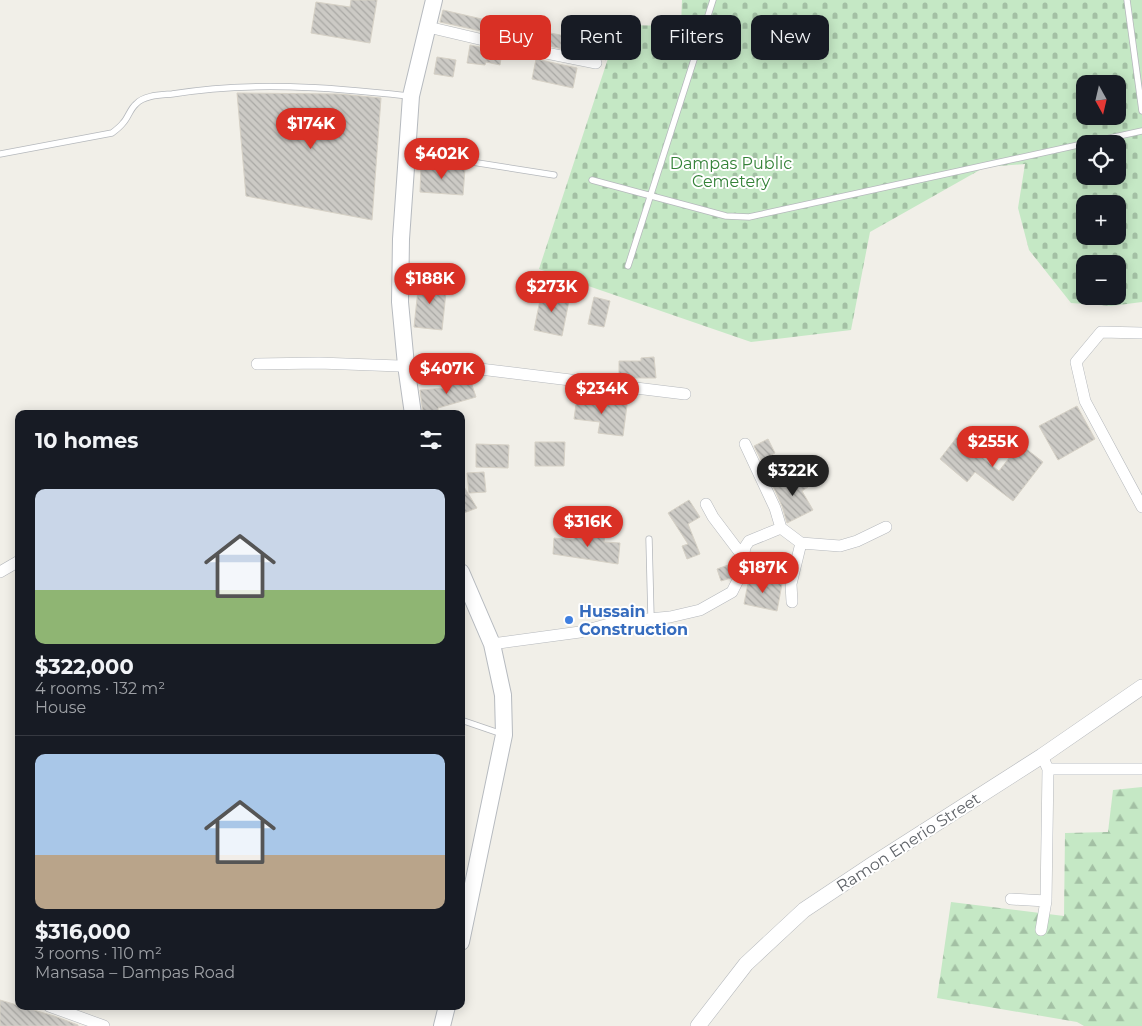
<!DOCTYPE html>
<meta charset="utf-8">
<style>
:root{--surface:#171b24;--page:#20242c;--text:#f1f3f6;--muted:#9ea1a6;--line:#363941;--accent:#d93025}
body{margin:0;font-family:Montserrat,sans-serif;background:var(--page);color:var(--text);height:100vh;display:flex;flex-direction:column;font-size:19px;white-space:nowrap}
*{box-sizing:border-box;margin:0}
p{font-size:16px;color:var(--muted)}
.icon{flex:none;width:28px;height:28px;fill:none;stroke:currentColor;stroke-width:2;stroke-linecap:round;stroke-linejoin:round}
.map{position:relative;flex:1;overflow:hidden}
.panel{position:absolute;left:15px;top:410px;width:450px;height:600px;display:flex;flex-direction:column;background:var(--surface);border-radius:10px;box-shadow:0 2px 12px #0003}
.panel>*{flex:none}
.banner{position:absolute;left:480px;top:15px;width:475px;height:45px;display:flex;gap:10px}
.needle{width:32px;rotate:172deg}
.controls{position:absolute;left:1076px;top:75px;display:grid;gap:10px}
.controls a{display:grid;place-items:center;width:50px;height:50px;border-radius:10px;background:var(--surface);box-shadow:0 2px 12px #0003;font-size:25px}
.price{position:absolute;translate:-50% -42px;padding:0 11px;border-radius:18px;background:var(--accent);color:#fff;font-size:16px;line-height:32px;filter:drop-shadow(0 1px 2px #0008)}
.price::after{content:'';position:absolute;left:50%;top:30px;width:15px;height:11px;margin-left:-8px;background:inherit;clip-path:polygon(0 0,100% 0,50% 100%)}
.price.current{background:#222;color:#fff}
ul{padding:0;list-style:none}
li{display:grid;align-content:center;gap:10px;height:265px;padding:0 20px}
li+li{border-top:1px solid var(--line)}
li span{display:grid;place-items:center;height:155px;border-radius:10px;color:#555}
li>.icon{margin-inline-start:auto}
span .icon{width:90px;height:90px;fill:#fffc;stroke-width:1}
li b{font-size:21px}
h2{display:flex;justify-content:space-between;align-items:center;height:60px;padding:0 20px;font-size:21px}
.pill{padding:0 18px;border-radius:10px;background:var(--surface);box-shadow:0 2px 12px #0003;font-size:18px;line-height:45px}
.pill.current{background:var(--accent);color:#fff}
.map>svg:first-child{display:block}
.forest{fill:url(#forest-firs)}
.cemetery{fill:url(#cemetery-stones);fill-rule:evenodd}
.building{fill:url(#building-back-hatch);stroke:#d6d1c6}
.lines{fill:none;stroke-linecap:round;stroke-linejoin:round}
.service-casing{stroke:#b5b8bc;stroke-width:7}
.minor-casing{stroke:#b5b8bc;stroke-width:12}
.tertiary-casing{stroke:#b5b8bc;stroke-width:16}
.secondary-casing{stroke:#b6babf;stroke-width:18}
.service{stroke:#fff;stroke-width:5.5}
.minor{stroke:#fff;stroke-width:11}
.tertiary{stroke:#fff;stroke-width:15}
.secondary{stroke:#fff;stroke-width:16}
.shop-dot{fill:#3f7fe0;stroke:#fff;stroke-width:2}
.labels{text-anchor:middle;stroke-width:4;stroke-linejoin:round;paint-order:stroke}
.park-label{font-size:16px;fill:#348238;stroke:#fff}
.shop-label{font-size:16px;font-weight:bold;fill:#366cbe;stroke:#fff;text-anchor:start}
.street-label{font-size:16px;fill:#5f6368;stroke:#fff}
</style>
<div class="map">
<svg width="1142" height="1026" viewBox="0 0 1142 1026">
<defs>
<pattern id="forest-firs" width="22" height="20" patternUnits="userSpaceOnUse" patternTransform="scale(1.25)"><rect width="22" height="20" fill="#c5e8c5"/><path d="M5 1l3.5 6h-7zM16 11l3.5 6h-7z" fill="#a3c0a4"/></pattern>
<pattern id="cemetery-stones" width="16" height="16" patternUnits="userSpaceOnUse" patternTransform="scale(1.25)"><rect width="16" height="16" fill="#c5e8c5"/><path d="M2 7V4a2 2 0 0 1 4 0v3zM10 15v-3a2 2 0 0 1 4 0v3z" fill="#a3c0a4"/></pattern>
<pattern id="building-back-hatch" width="6" height="6" patternUnits="userSpaceOnUse" patternTransform="scale(1.25)"><rect width="6" height="6" fill="#cccac5"/><path d="M-1 5l2 2M0 0l6 6M5-1l2 2" fill="none" stroke="#a9a8a4"/></pattern>
</defs>
<rect width="100%" height="100%" fill="#f1efe8"/>
<path class="forest" d="M 1142,787 L 1142,1026 L 1084,1026 L 1077,1022 L 937,998 L 951,902 L 1064,916 L 1065,833 L 1108,832 L 1113,790 Z"/>
<path class="cemetery" d="M 682,0 L 1142,0 L 1142,302 L 1111,306 L 1071,303 L 1029,250 L 1018,208 L 1025,164 L 985,167 L 870,232 L 851,330 L 751,342 L 539,269 L 619,25 L 681,26 ZM 1085,84 L 1118,84 L 1118,116 L 1085,116 ZM 1085,144 L 1118,144 L 1118,176 L 1085,176 ZM 1085,204 L 1118,204 L 1118,236 L 1085,236 ZM 1085,264 L 1118,264 L 1118,296 L 1085,296 Z"/>
<path class="building" d="M 351,0 L 377,0 L 370,43 L 311,33 L 316,2 L 350,7 Z
M 443,10 L 499,23 L 499,21 L 511,24 L 512,20 L 532,24 L 531,29 L 570,37 L 567,50 L 440,22 Z
M 597,38 L 612,43 L 606,60 L 591,54 Z
M 470,45 L 502,52 L 500,65 L 486,62 L 485,65 L 467,63 Z
M 437,57 L 456,60 L 453,77 L 434,74 Z
M 536,59 L 577,68 L 573,88 L 532,79 Z
M 237,93 L 340,94 L 381,98 L 372,220 L 246,196 Z
M 421,166 L 465,169 L 463,195 L 420,192 Z
M 419,280 L 447,283 L 442,330 L 414,327 Z
M 542,290 L 570,296 L 562,336 L 534,330 Z
M 594,297 L 610,301 L 604,327 L 588,324 Z
M 654,357 L 656,378 L 619,378 L 619,361 L 641,361 L 641,358 Z
M 469,376 L 476,397 L 438,408 L 438,414 L 423,414 L 420,390 L 445,388 L 444,384 Z
M 577,397 L 627,405 L 623,436 L 598,433 L 600,422 L 574,419 Z
M 1077,406 L 1095,439 L 1058,460 L 1039,426 Z
M 957,437 L 999,471 L 1020,444 L 1043,462 L 1013,501 L 975,472 L 967,482 L 940,459 Z
M 768,439 L 775,453 L 761,460 L 754,446 Z
M 535,442 L 565,442 L 564,466 L 535,466 Z
M 476,444 L 509,445 L 508,468 L 476,467 Z
M 797,470 L 808,487 L 802,491 L 813,510 L 787,523 L 782,506 L 773,486 Z
M 484,472 L 486,492 L 469,493 L 467,473 Z
M 461,482 L 477,508 L 461,514 Z
M 689,500 L 700,517 L 688,524 L 700,554 L 687,559 L 682,546 L 688,544 L 668,513 Z
M 575,532 L 605,536 L 604,542 L 620,543 L 618,564 L 553,554 L 554,538 L 574,540 Z
M 728,565 L 732,576 L 731,578 L 721,581 L 717,569 Z
M 749,578 L 782,584 L 777,611 L 744,604 Z
M 0,1000 L 54,1016 L 78,1025 L 78,1026 L 0,1026 Z"/>
<g class="lines">
<g class="service-casing">
<path id="service" d="M 1127,0 L 1142,111
M 408,152 L 554,175
M 0,154 L 112,133 C 116,130 120,127 123,123 C 128,118 130,109 136,104 C 144,95 161,95 172,94 C 251,81 329,87 408,96
M 592,180 L 726,216 L 749,217 L 1142,131
M 628,266 L 713,0
M 649,539 L 651,617
M 461,720 L 502,734"/>
</g>
<g class="minor-casing">
<path id="minor" d="M 428,27 L 496,43 L 596,63
M 1142,333 L 1101,332 L 1076,362 L 1085,401 L 1142,507
M 257,364 L 319,363 L 480,369 L 685,394
M 745,444 L 775,508 L 781,528 L 801,543
M 706,504 L 713,517 L 744,558
M 0,572 L 19,561
M 792,602 L 791,584 L 801,543 L 840,546 L 857,541 L 886,527
M 492,644 L 580,632 L 616,622 L 670,617 L 700,610 L 732,592 L 740,576 L 745,547 L 749,541 L 781,528
M 1048,769 L 1142,769
M 1011,899 L 1046,901
M 1041,930 L 1046,901 L 1048,769 L 1042,756
M 49,1006 L 104,1026"/>
</g>
<g class="tertiary-casing">
<path id="tertiary" d="M 698,1026 L 746,964 L 804,910 L 873,864 L 1042,756 L 1142,687"/>
</g>
<g class="secondary-casing">
<path id="secondary" d="M 413,414 L 406,365 L 400,302 L 401,239 L 411,96 L 434,0
M 461,572 L 492,644 L 503,695 L 504,735 L 461,942
M 442,1026 L 447,1006"/>
</g>
<use href="#service" class="service"/>
<use href="#minor" class="minor"/>
<use href="#tertiary" class="tertiary"/>
<use href="#secondary" class="secondary"/>
</g>
<circle class="shop-dot" cx="569" cy="620" r="5"/>
<g class="labels">
<g class="park-label">
<text x="731" y="169">Dampas Public<tspan x="731" dy="18">Cemetery</tspan></text>
</g>
<g class="shop-label">
<text x="579" y="617">Hussain<tspan x="579" dy="18">Construction</tspan></text>
</g>
<g class="street-label">
<text transform="translate(908 842) rotate(-33)" y="6">Ramon Enerio Street</text>
</g>
</g>
</svg>
<div class="controls">
<a><svg class="needle" viewBox="-14 -14 28 28"><path d="M0-13l5 13h-10z" fill="#e53935"/><path d="M0 13l5-13h-10z" fill="#9ea1a6"/></svg></a>
<a><svg class="icon" aria-label="locate" viewBox="0 0 24 24"><circle cx="12" cy="12" r="6"/><path d="M12 2v4M12 18v4M2 12h4M18 12h4"/></svg></a>
<a>+</a>
<a>−</a>
</div>
<b class="price" style="left:311px;top:150px">$174K</b>
<b class="price" style="left:442px;top:180px">$402K</b>
<b class="price" style="left:430px;top:305px">$188K</b>
<b class="price" style="left:552px;top:313px">$273K</b>
<b class="price" style="left:447px;top:395px">$407K</b>
<b class="price" style="left:602px;top:415px">$234K</b>
<b class="price" style="left:993px;top:468px">$255K</b>
<b class="price current" style="left:793px;top:497px">$322K</b>
<b class="price" style="left:588px;top:548px">$316K</b>
<b class="price" style="left:763px;top:594px">$187K</b>
<div class="banner">
<a class="pill current">Buy</a>
<a class="pill">Rent</a>
<a class="pill">Filters</a>
<a class="pill">New</a>
</div>
<section class="panel">
<h2>10 homes<svg class="icon" aria-label="filters" viewBox="0 0 24 24"><path d="M4 7h16M4 17h16"/><circle cx="9" cy="7" r="2"/><circle cx="15" cy="17" r="2"/></svg></h2>
<ul>
<li><span style="background:linear-gradient(#c9d6e8 65%,#8fb573 0)"><svg class="icon" aria-label="home" viewBox="0 0 24 24"><path d="M3 11l9-7 9 7M6 9v11h12V9"/></svg></span><div><b>$322,000</b><p>4 rooms · 132 m²</p><p>House</p></div></li>
<li><span style="background:linear-gradient(#a9c7e8 65%,#b9a48a 0)"><svg class="icon" aria-label="home" viewBox="0 0 24 24"><path d="M3 11l9-7 9 7M6 9v11h12V9"/></svg></span><div><b>$316,000</b><p>3 rooms · 110 m²</p><p>Mansasa – Dampas Road</p></div></li>
</ul>
</section>
</div>
